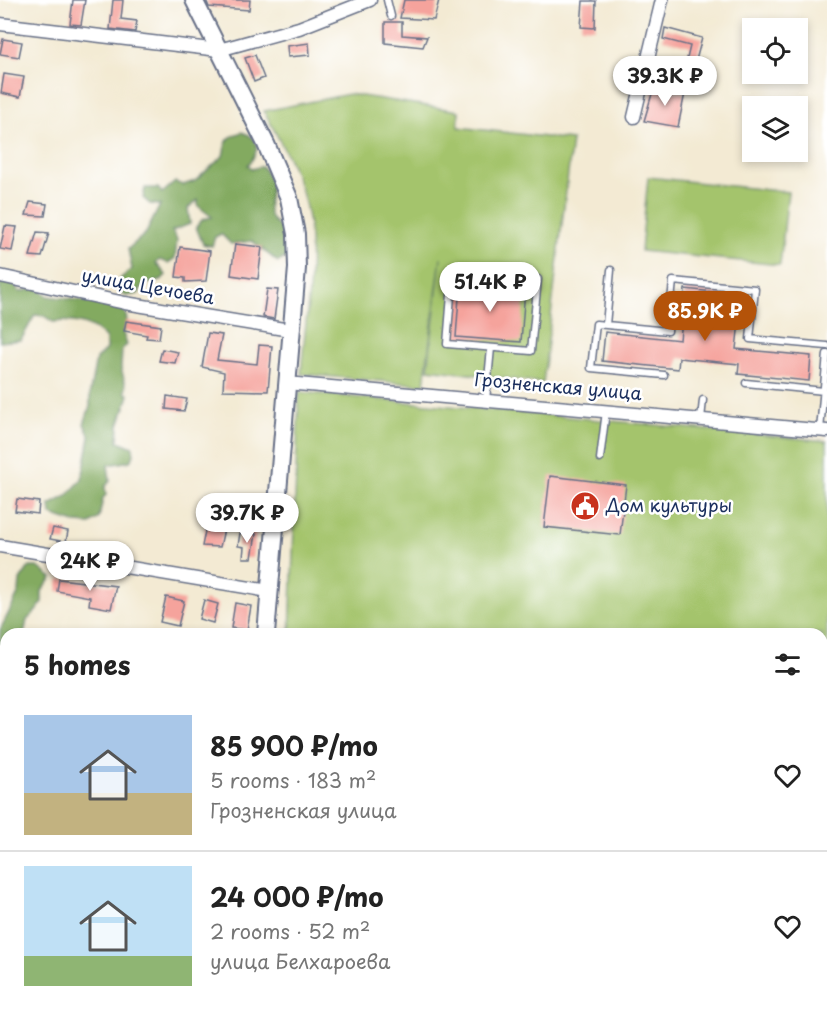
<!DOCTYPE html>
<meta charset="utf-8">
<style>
:root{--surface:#fff;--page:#f6f6f6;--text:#222;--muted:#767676;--line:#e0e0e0;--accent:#b45309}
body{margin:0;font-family:"Playpen Sans",sans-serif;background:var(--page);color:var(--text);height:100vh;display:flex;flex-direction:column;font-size:22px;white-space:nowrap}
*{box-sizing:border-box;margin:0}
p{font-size:20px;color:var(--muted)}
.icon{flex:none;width:33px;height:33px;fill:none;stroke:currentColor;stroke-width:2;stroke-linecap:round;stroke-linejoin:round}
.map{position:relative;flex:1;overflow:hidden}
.details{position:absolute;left:0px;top:628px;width:828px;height:386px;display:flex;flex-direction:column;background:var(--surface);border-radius:18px 18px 0 0;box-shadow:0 3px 9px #0003}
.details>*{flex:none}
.fabs{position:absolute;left:742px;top:18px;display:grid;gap:12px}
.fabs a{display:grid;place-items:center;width:66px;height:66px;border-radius:0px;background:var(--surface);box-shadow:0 3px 9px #0003;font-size:30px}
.price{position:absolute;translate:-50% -51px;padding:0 14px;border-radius:21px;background:#fff;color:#222;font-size:20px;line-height:39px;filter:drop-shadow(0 2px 3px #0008)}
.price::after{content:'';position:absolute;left:50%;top:36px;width:18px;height:14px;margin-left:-9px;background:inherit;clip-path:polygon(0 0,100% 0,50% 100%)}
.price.on{background:var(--accent);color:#fff}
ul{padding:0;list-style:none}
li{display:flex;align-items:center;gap:18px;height:150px;padding:0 24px}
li+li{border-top:2px solid var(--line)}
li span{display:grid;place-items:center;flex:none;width:168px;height:120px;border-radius:0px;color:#555}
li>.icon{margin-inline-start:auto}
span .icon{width:72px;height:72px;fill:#fffc;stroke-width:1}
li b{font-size:26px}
h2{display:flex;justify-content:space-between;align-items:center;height:72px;padding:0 24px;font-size:26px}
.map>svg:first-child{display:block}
.green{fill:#a4c46c;stroke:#607a65;stroke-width:1.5}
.forest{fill:#83aa60;stroke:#4f6c5f;stroke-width:1.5}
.building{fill:#f5a39c}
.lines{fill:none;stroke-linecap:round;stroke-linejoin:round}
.service-casing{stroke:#677087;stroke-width:9}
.minor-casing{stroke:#677087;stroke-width:15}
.tertiary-casing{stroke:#677087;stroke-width:20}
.service{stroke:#fff;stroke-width:6}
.minor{stroke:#fff;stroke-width:12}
.tertiary{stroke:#fff;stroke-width:16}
.labels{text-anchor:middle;stroke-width:5;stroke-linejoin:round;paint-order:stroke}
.street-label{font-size:18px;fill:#1b2f5e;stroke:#fff}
.poi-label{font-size:18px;fill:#1b2f5e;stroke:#fff;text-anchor:start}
</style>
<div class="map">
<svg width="827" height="1013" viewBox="0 0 827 1013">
<rect width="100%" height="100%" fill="#fff"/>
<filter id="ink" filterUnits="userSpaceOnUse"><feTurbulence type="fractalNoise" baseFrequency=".0167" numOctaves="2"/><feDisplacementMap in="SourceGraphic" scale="12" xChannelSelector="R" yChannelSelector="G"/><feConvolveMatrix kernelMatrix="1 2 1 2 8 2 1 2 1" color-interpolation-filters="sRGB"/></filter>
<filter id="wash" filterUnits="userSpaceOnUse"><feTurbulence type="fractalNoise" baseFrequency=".008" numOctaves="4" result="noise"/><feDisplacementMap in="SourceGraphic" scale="24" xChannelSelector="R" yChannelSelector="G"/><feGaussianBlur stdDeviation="1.35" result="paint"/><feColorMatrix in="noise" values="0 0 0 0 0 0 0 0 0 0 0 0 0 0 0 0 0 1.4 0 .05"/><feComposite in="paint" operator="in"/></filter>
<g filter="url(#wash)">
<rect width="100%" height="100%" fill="#f3ead3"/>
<path class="green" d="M 349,94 L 459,111 L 458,127 L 572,140 L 543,383 L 428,369 L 441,257 L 424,385 L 301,374 C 305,319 319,248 303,195 C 294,166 278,137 264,111 Z
M 648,177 L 788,192 L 780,265 L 641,251 Z
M 299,392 L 827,441 L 827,1013 L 677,1013 L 665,1008 L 822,1008 L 822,634 L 290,634 Z"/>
<path class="forest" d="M 242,132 C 261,138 260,151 248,165 L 252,169 L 262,166 C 278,188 266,192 269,211 C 272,229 289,222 289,256 L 278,262 L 252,241 L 231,244 L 221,234 L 215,237 L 212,246 L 203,244 L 196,227 L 203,219 L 212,217 L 198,206 L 198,200 L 188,208 L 190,224 L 172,231 L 177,240 L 175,258 L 168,263 L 160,260 L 156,263 L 166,275 L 160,281 L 144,284 L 138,294 L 126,296 L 116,289 L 121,278 L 132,269 L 128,249 L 146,233 L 160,205 L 150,204 L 143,198 L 145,188 L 158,188 L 162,193 L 175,182 L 183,185 L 195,181 L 223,156 C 226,141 226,137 242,132 Z
M 0,281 L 15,284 L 19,292 L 36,288 L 48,296 L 113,305 L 123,308 C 128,318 128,323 123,333 L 127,345 L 122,349 L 121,368 L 126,386 L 125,392 L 129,395 L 119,425 L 118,441 L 133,447 L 134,455 L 130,461 L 108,465 L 110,481 L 105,487 L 106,495 L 103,498 L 99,518 L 90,524 L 75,523 L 51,515 L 50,505 L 67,496 L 82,479 L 90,437 L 84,424 L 90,406 L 90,391 L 96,359 L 106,349 L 106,339 C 94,324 72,319 53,322 L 44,316 L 35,315 L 21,340 L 0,342 Z
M 29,567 L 38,567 L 52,578 L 42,591 L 42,602 L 38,609 L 27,620 L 24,634 L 6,634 L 6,670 L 3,671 L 0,679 L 0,630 L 19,592 L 20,580 Z"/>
<g id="blocks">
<path class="building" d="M 73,0 L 85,0 L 81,25 L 70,24 Z
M 113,0 L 123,0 L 121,19 L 137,21 L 135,32 L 110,29 Z
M 206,0 L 250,0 L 249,10 L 209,7 Z
M 404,0 L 439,0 L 434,20 L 400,18 Z
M 583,1 L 596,1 L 595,28 L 581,27 Z
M 385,22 L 402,22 L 402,35 L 427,37 L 423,47 L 385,43 Z
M 665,28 L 702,38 L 691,79 L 654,70 L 656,60 L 685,67 L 690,46 L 663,39 Z
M 3,39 L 22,42 L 19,57 L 0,54 Z
M 309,43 L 310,55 L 288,57 L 287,46 Z
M 255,55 L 264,78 L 254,82 L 245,58 Z
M 4,74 L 24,77 L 20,97 L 1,93 Z
M 654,87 L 685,93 L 678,127 L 644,121 Z
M 30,202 L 47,204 L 45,216 L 26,215 Z
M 5,226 L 17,227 L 12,251 L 0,249 Z
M 37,232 L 49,233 L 42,257 L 30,256 Z
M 235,244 L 262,247 L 258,279 L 231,275 Z
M 180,247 L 210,251 L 206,281 L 185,282 L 185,278 L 176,277 Z
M 460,284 L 525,289 L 521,342 L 456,337 Z
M 267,289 L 278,290 L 274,319 L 263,317 Z
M 685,289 L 742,295 L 736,349 L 811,356 L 809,381 L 738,374 L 739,364 L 679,358 L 678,369 L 602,361 L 605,332 L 680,340 Z
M 126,321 L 161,326 L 159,339 L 146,338 L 147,335 L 124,331 Z
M 208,333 L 222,335 L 217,360 L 257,364 L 259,345 L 272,346 L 268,391 L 223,390 L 224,372 L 202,367 Z
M 162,349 L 178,352 L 175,363 L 159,361 Z
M 167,396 L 187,399 L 184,411 L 166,409 Z
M 550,476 L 626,485 L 620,535 L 544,527 Z
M 17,499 L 39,502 L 38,514 L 15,511 Z
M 206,526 L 224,529 L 220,547 L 202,546 Z
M 53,528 L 68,531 L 66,542 L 50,539 Z
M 240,533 L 256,534 L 252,558 L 243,558 L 244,547 L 238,546 Z
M 59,579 L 116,586 L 111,609 L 89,605 L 90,597 L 57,591 Z
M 166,597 L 184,601 L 178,626 L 160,622 Z
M 204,600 L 218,604 L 213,623 L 199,619 Z
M 235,603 L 251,606 L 247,630 L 231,628 Z"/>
</g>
</g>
<g filter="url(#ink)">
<use href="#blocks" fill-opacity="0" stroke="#677087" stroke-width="1.5"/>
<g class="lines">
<g class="service-casing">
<path id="service" d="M 387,0 L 391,16
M 453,271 L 538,279 L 531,351 L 447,344 Z
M 606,325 L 611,270
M 664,375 L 591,368 L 596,324 L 668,331 L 673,281 L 755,289 L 750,339 L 827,346
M 746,383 L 824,391
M 486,400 L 491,348
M 701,419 L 703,400
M 820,430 L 827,354
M 600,459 L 606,411"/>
</g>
<g class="minor-casing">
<path id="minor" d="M 0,24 L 219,50 L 299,28 L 370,0
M 634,117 L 662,0
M 0,276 L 125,303 L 290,330
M 286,383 L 827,431
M 0,546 L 269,591
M 0,814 L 6,816
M 483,1013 L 484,1008"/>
</g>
<g class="tertiary-casing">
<path id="tertiary" d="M 194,0 L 266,144 L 289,198 L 296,234 L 297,268 L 266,634
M 606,1008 L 620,1013"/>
</g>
<use href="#service" class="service"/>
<use href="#minor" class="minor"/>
<use href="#tertiary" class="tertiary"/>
</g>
</g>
<defs>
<g id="civic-disc" transform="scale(1.5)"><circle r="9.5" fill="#c8321e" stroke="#fff"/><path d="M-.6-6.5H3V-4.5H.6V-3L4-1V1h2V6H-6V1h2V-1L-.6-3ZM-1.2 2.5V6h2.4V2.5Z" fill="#fff"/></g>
</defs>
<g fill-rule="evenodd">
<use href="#civic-disc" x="585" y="506"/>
</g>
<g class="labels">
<g class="street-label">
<text transform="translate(148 287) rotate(10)" y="6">улица Цечоева</text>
<text transform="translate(558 387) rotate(5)" y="6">Грозненская улица</text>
</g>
<g class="poi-label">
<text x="606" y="512">Дом культуры</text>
</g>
</g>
</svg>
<div class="fabs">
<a><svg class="icon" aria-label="locate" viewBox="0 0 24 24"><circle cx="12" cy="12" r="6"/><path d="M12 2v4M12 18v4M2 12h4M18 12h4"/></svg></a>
<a><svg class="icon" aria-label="layers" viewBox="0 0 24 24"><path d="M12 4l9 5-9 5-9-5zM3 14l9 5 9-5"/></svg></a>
</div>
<b class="price" style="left:665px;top:107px">39.3K ₽</b>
<b class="price" style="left:490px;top:313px">51.4K ₽</b>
<b class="price on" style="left:705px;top:342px">85.9K ₽</b>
<b class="price" style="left:247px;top:544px">39.7K ₽</b>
<b class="price" style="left:90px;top:592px">24K ₽</b>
<section class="details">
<h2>5 homes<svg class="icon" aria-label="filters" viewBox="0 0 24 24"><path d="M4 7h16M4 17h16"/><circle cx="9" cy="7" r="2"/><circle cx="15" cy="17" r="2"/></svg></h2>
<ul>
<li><span style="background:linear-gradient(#a9c7e8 65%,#c2b280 0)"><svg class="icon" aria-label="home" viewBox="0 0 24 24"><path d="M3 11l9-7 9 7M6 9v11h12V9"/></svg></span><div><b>85 900 ₽/mo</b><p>5 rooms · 183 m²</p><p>Грозненская улица</p></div><svg class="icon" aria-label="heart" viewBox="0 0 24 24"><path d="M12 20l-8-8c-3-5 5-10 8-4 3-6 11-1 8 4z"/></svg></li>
<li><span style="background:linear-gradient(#bfe0f5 75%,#8fb573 0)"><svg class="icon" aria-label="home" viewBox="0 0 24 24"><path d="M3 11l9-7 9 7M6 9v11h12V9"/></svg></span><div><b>24 000 ₽/mo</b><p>2 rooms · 52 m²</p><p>улица Белхароева</p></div><svg class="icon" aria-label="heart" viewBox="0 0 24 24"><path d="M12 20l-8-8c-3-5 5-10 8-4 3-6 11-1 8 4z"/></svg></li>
</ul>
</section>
</div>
